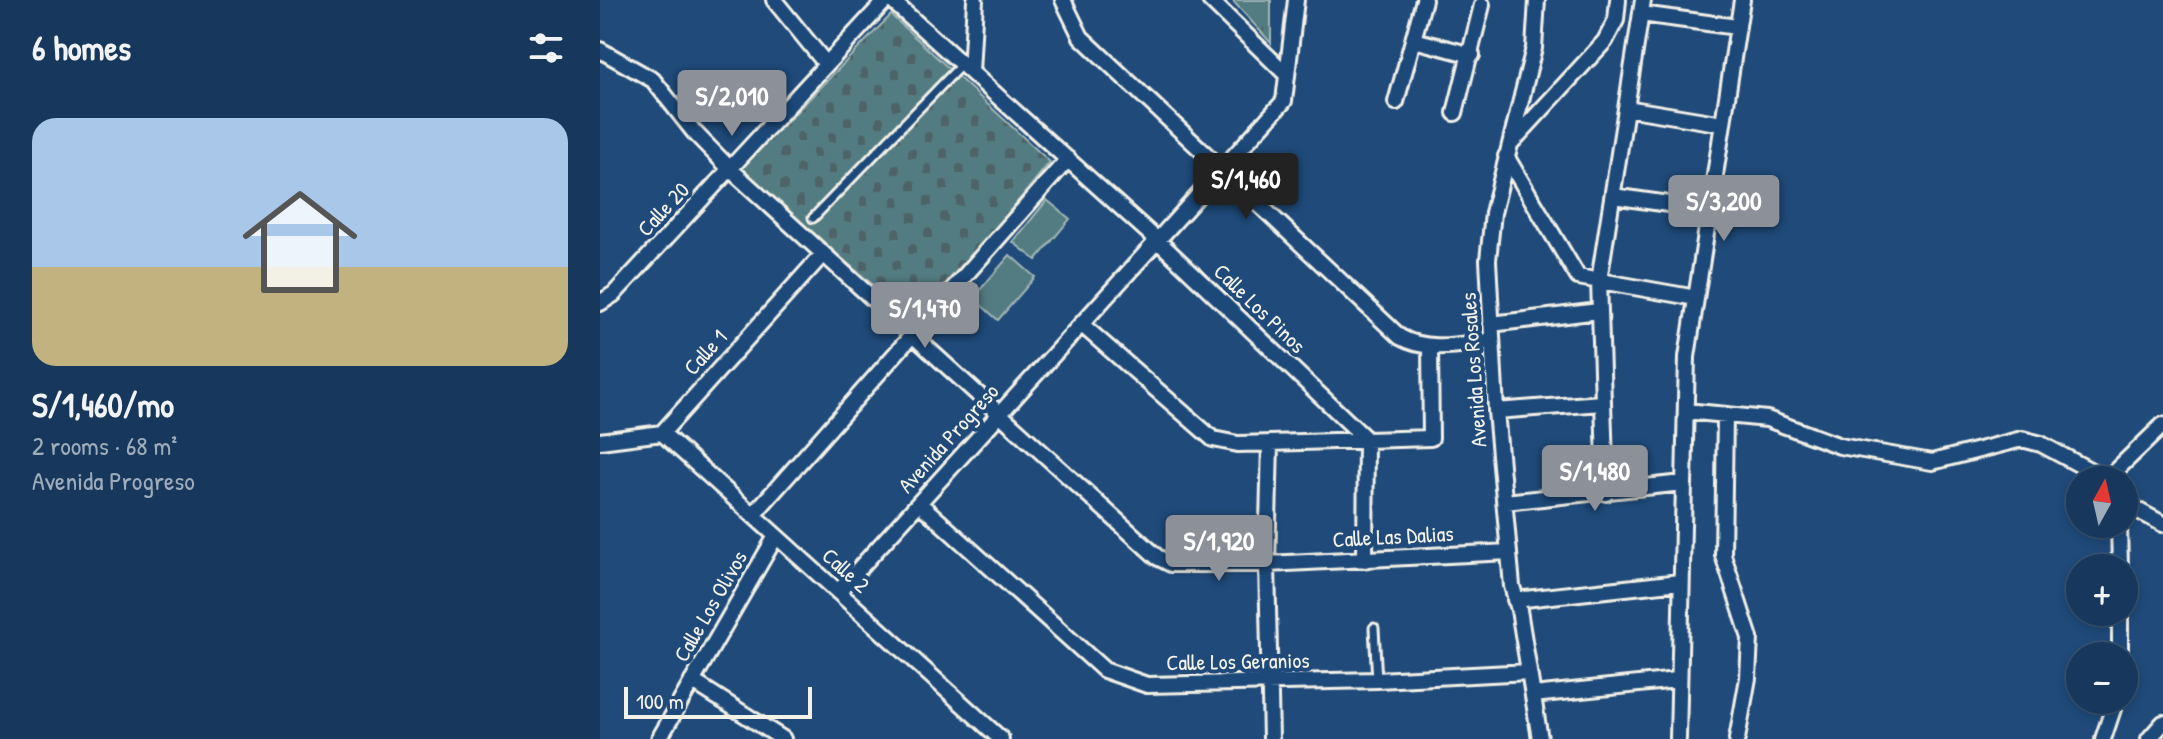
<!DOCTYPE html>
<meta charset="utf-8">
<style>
:root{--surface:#17385c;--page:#203f62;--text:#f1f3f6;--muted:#9eacbb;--line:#365272;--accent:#8c9099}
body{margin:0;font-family:"Patrick Hand",sans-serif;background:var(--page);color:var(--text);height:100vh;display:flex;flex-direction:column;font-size:30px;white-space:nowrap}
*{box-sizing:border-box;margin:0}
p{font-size:26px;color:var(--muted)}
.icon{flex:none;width:44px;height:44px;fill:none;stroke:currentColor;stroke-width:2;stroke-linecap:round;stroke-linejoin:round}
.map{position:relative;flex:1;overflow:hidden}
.side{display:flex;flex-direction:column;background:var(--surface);width:600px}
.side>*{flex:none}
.needle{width:52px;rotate:8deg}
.fabs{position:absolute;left:1466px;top:466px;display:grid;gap:16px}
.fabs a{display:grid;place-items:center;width:72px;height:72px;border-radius:50%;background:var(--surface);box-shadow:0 4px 12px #0003,0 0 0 2px var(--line);font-size:40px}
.scale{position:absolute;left:24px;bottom:20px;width:188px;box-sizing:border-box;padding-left:8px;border:4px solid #f4f1e8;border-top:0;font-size:22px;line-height:28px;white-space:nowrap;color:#f4f1e8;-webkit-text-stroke:6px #1f4a7a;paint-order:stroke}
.price{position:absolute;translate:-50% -68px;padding:0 18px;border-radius:8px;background:var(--accent);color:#fff;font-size:26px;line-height:52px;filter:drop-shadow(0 2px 4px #0008)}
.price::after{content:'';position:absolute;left:50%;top:48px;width:24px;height:18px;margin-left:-12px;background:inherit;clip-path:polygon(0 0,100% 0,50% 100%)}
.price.on{background:#222;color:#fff}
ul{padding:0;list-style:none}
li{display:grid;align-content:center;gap:16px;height:424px;padding:0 32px}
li+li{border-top:2px solid var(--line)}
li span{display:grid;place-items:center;height:248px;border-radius:24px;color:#555}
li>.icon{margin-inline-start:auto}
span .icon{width:144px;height:144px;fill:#fffc;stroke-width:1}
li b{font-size:34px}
h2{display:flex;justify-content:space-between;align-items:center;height:96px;padding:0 32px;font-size:34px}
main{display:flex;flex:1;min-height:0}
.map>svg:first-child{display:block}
.grass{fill:url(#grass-tufts);stroke:#a3b6b5;stroke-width:2}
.cemetery{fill:url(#cemetery-stones);stroke:#a3b6b5;stroke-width:2}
.garden{fill:#527b82;stroke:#a3b6b5;stroke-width:2}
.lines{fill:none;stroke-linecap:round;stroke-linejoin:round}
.service-casing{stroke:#f4f1e8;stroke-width:13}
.minor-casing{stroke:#f4f1e8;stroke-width:20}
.service{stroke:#1f4a7a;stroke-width:7}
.minor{stroke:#1f4a7a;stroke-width:14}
.labels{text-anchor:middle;stroke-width:8;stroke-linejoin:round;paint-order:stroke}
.street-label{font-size:22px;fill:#f4f1e8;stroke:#1f4a7a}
</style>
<main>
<section class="side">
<h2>6 homes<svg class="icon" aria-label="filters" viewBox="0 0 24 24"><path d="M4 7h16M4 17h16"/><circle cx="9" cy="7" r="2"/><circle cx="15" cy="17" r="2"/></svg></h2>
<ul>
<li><span style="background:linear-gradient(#a9c7e8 60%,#c2b280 0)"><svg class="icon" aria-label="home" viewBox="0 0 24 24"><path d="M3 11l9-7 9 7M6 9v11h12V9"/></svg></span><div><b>S/1,460/mo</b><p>2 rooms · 68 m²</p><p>Avenida Progreso</p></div></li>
</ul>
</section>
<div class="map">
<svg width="1563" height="739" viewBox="0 0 1563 739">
<defs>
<pattern id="grass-tufts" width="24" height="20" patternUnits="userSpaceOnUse" patternTransform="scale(2)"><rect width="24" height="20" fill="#527b82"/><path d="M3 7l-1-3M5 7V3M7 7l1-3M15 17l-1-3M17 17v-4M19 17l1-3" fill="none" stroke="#4e6467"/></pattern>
<pattern id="cemetery-stones" width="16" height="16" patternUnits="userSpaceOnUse" patternTransform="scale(2)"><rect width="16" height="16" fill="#527b82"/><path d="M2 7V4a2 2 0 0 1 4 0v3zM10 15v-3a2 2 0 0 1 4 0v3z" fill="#4e6467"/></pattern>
</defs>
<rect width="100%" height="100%" fill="#1f4a7a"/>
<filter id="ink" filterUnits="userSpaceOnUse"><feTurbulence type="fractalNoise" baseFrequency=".0125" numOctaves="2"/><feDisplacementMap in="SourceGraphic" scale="16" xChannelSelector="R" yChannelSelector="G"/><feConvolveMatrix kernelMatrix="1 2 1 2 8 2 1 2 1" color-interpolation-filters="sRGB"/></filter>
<g filter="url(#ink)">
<path class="grass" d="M 632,0 L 671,0 L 671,43 Z"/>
<path class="cemetery" d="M 291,15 L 450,162 L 319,323 L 138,172 Z"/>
<path class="garden" d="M 447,200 L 470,219 L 436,260 L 413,242 Z
M 410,255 L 435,277 L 398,320 L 373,298 Z"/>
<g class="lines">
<g class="service-casing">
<path id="service" d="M 213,218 L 362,64
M 774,628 L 777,680"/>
</g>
<g class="minor-casing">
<path id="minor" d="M 174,0 L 226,64
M 291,0 L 557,240 L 766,439 L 765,560
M 463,0 L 481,37 L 800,337 C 828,353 862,344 892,341
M 610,0 L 687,75
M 937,0 L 934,48 L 893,213 L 888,260 L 896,411 L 912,586 L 919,610 L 940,739
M 1041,14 L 1137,27
M 814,40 L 872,55
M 0,50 L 53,80 L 94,132 L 130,169 L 557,557 L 571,564 L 667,564 L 909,552
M 371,72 L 375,0
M 796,102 L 824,0
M 1026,108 L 1123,124
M 855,113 L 882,5
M 910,144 L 1005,41 L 1016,20 L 1018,0
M 906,156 L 978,277 L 1096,298
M 1013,196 L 1110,210
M 0,303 L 14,294 L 286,0
M 481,324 L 613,439 L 638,444 L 831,438 L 830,347
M 891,324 L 999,311
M 896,411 L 1002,403
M 1086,411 L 1167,419 L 1240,446 L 1332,462 L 1422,439 L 1441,444 L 1508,480
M 1125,416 L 1123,555 L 1150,638 L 1148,678 L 1137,739
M 62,433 L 401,739
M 0,441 L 62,433 L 223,254
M 670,443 L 667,564 L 671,739
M 1507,479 L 1563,425
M 1006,493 L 999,281 L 1043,0
M 905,502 L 1083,483
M 319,503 L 504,670 L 547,685 L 777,680 L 929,672
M 1524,503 L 1563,524
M 153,515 L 468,159
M 1519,524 L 1520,568
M 238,592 L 684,101 L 696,0
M 915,600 L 1080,582
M 1520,612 L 1520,656
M 92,681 L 183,739
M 933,695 L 1077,680
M 59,739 L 176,536
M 1078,739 L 1087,357 L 1142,0
M 1503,739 L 1516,700
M 1549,739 L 1563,723"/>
</g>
<use href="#service" class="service"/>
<use href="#minor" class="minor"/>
</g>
</g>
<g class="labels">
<g class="street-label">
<text transform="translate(63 209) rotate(-47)" y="8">Calle 20</text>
<text transform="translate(660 308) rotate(44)" y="8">Calle Los Pinos</text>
<text transform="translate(105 352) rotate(-48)" y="8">Calle 1</text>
<text transform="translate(873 370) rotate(-94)" y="8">Avenida Los Rosales</text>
<text transform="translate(348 438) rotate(-48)" y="8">Avenida Progreso</text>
<text transform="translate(793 536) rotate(-3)" y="8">Calle Las Dalias</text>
<text transform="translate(246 570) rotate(42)" y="8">Calle 2</text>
<text transform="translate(110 606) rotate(-60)" y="8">Calle Los Olivos</text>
<text transform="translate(638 661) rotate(-1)" y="8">Calle Los Geranios</text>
</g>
</g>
</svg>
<div class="fabs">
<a><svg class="needle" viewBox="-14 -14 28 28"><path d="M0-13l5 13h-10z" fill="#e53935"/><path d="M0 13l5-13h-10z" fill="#9eacbb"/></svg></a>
<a>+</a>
<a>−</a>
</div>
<div class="scale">100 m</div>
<b class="price" style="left:132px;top:138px">S/2,010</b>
<b class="price on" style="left:646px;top:221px">S/1,460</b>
<b class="price" style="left:1124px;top:243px">S/3,200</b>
<b class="price" style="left:325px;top:350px">S/1,470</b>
<b class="price" style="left:995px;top:513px">S/1,480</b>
<b class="price" style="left:619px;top:583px">S/1,920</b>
</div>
</main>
